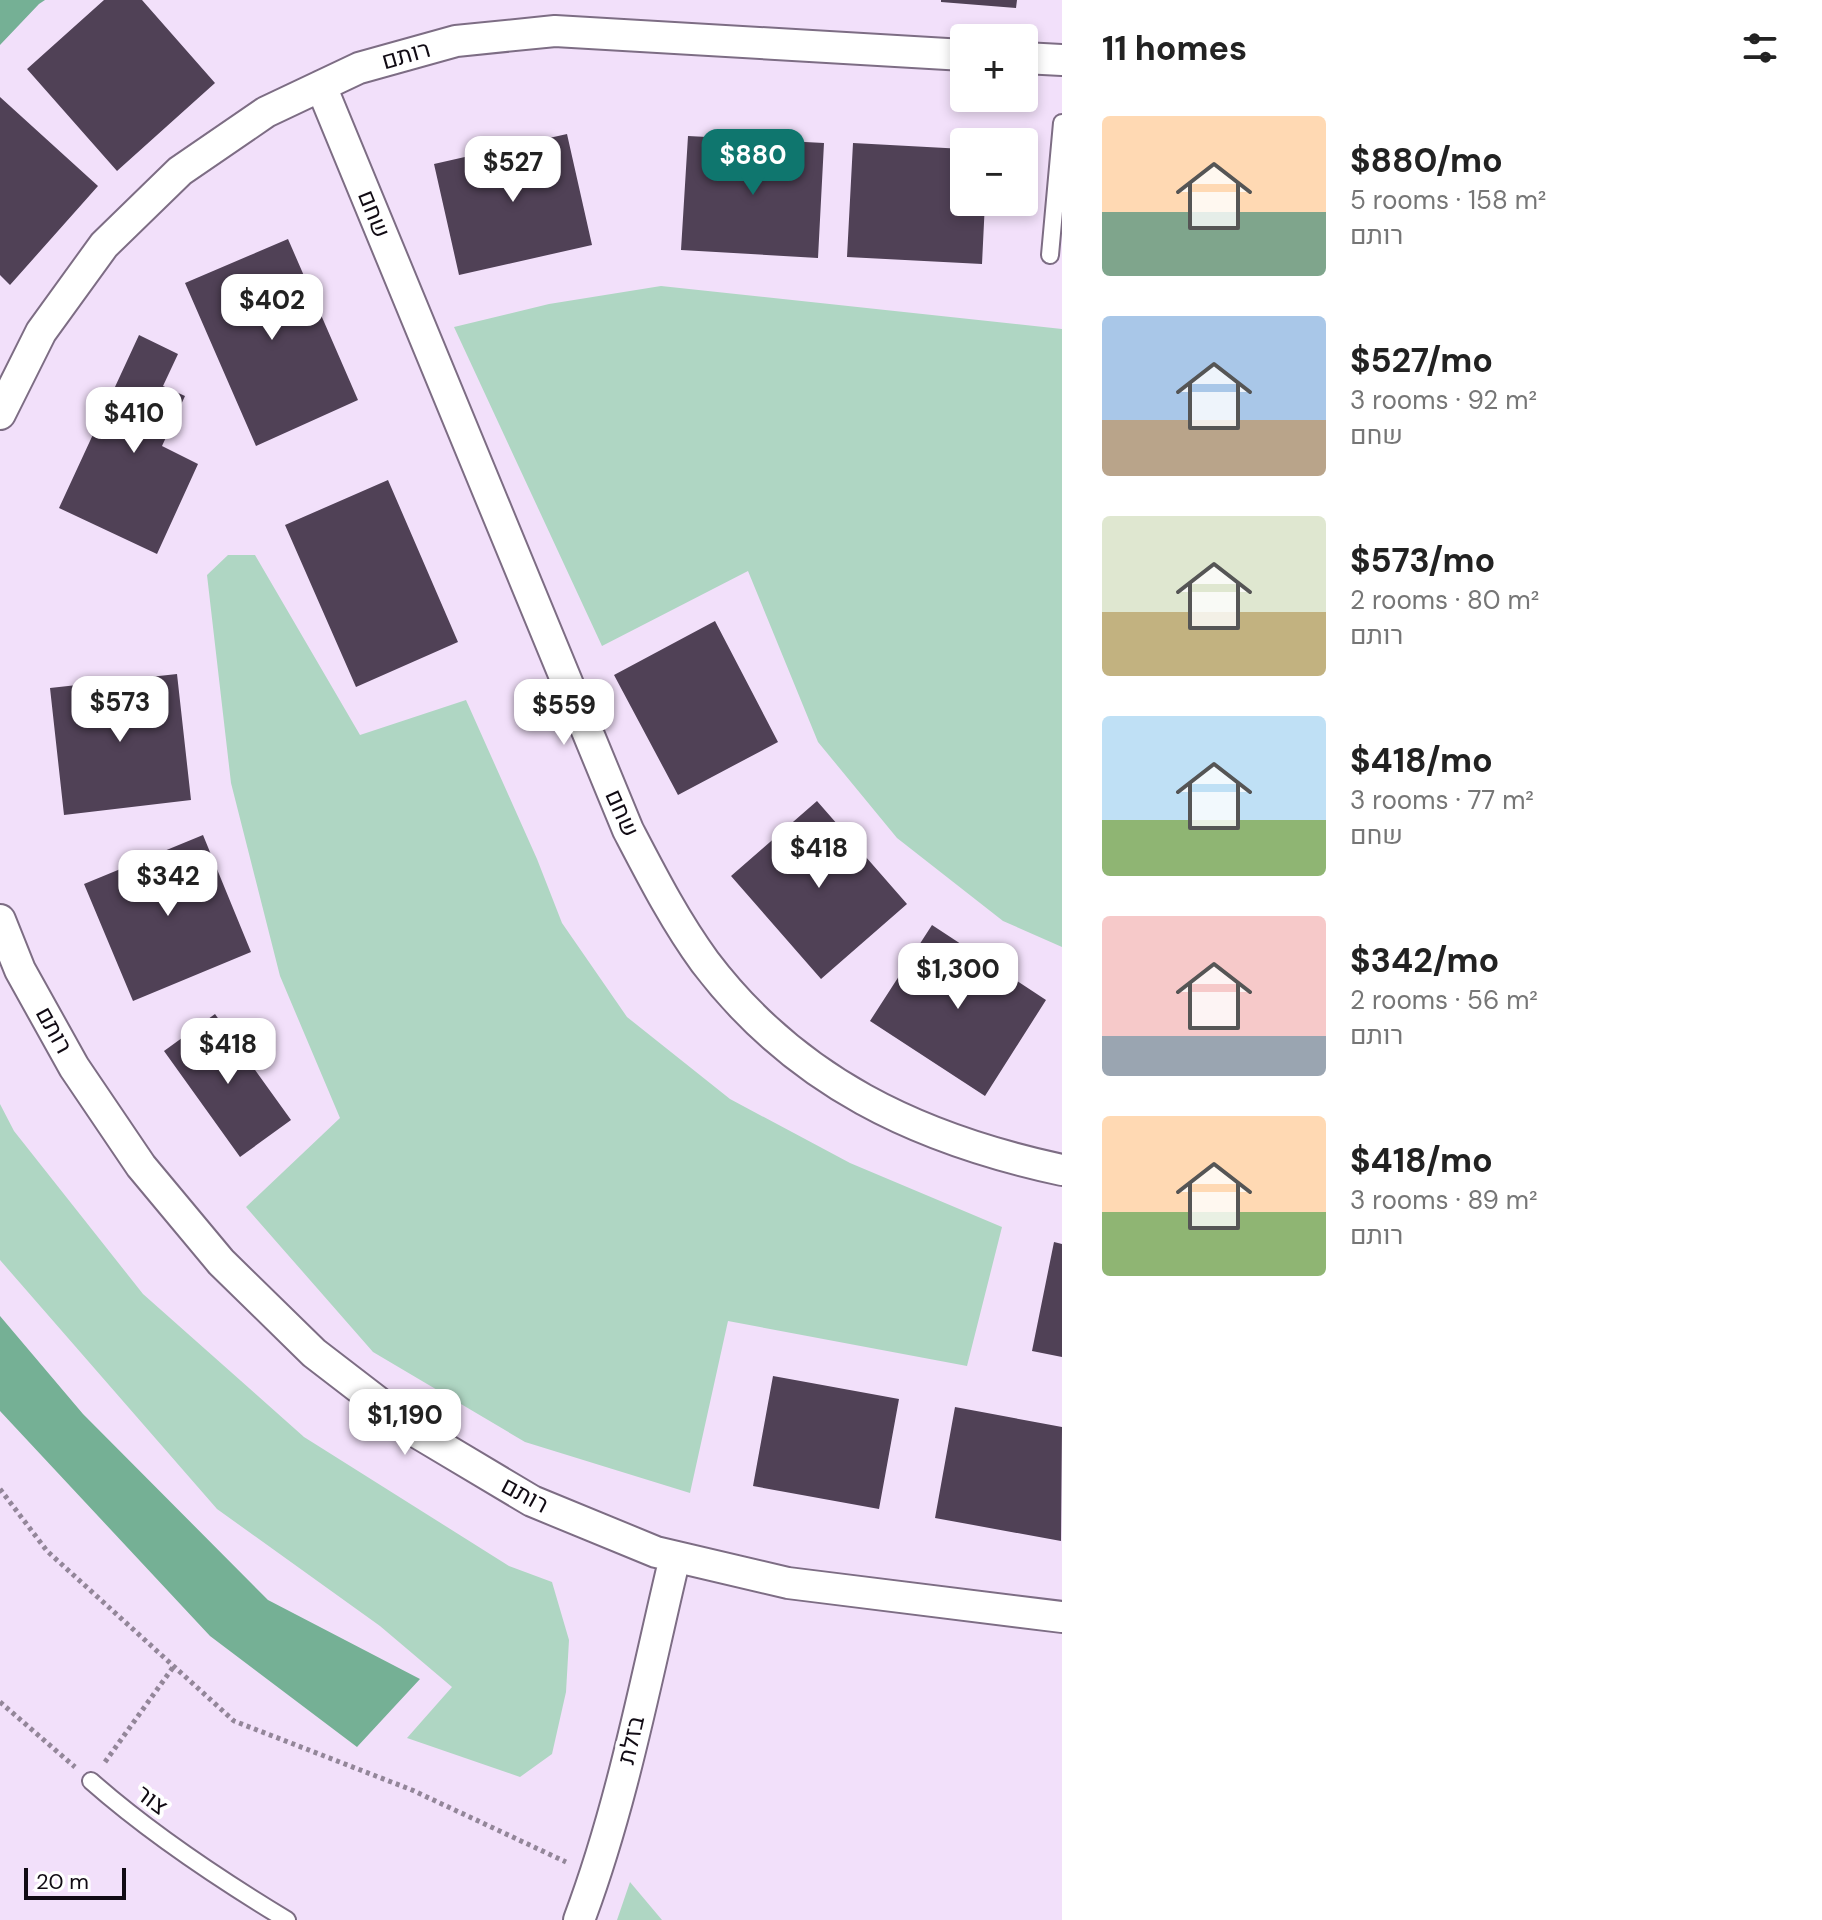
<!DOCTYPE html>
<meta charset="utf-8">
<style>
:root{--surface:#fff;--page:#f6f6f6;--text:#222;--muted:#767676;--accent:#0f766e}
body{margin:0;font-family:"DM Sans",Heebo,sans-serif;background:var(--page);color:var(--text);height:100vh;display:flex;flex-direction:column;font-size:30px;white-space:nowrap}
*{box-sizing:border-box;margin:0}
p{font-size:26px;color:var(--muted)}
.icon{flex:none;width:44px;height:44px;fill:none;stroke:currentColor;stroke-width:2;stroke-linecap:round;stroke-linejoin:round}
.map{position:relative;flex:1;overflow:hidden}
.sheet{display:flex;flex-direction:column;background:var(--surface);width:760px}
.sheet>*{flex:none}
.controls{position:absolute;left:950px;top:24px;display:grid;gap:16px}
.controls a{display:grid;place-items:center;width:88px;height:88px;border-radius:8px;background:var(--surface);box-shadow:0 4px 12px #0003;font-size:40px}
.scale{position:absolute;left:24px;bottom:20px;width:102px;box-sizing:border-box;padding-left:8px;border:4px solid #110b14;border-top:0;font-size:22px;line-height:28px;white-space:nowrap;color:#110b14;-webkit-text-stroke:6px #fff;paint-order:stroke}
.price{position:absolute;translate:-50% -68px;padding:0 18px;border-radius:16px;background:#fff;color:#222;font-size:26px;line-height:52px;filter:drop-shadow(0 2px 4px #0008)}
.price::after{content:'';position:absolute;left:50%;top:48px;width:24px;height:18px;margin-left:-12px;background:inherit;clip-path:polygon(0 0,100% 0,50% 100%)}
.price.selected{background:var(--accent);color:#fff}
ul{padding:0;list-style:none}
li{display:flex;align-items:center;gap:24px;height:200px;padding:0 40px}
li span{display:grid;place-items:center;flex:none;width:224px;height:160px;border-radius:8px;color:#555}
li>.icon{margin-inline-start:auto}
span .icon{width:96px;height:96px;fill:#fffc;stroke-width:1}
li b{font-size:34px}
h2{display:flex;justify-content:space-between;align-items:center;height:96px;padding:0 40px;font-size:34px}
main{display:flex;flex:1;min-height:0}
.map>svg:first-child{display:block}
.green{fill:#afd6c3}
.forest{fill:#75b095}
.building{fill:#504156}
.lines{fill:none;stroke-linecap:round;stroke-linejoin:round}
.service-casing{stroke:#7d6d84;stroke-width:20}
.minor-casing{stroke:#7d6d84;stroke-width:34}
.path{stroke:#938699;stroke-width:5;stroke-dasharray:4 4;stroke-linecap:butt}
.service{stroke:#fff;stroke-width:16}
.minor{stroke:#fff;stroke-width:30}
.labels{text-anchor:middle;stroke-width:8;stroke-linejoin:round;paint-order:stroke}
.street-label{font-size:24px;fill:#110b14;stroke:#fff}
</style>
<main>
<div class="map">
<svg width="1062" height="1920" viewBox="0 0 1062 1920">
<rect width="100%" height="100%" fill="#f2e0fa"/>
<path class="green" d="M 661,286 L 1062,329 L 1062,947 L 1003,921 L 897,838 L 818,742 L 748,571 L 602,646 L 454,327 L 549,304 Z
M 228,555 L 255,555 L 360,735 L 466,700 L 537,859 L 562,923 L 627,1017 L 730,1099 L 850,1163 L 1002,1227 L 967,1366 L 728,1321 L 690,1493 L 525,1442 L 373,1352 L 246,1207 L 340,1118 L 280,976 L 231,783 L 207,575 Z
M 0,1104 L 14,1131 L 143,1294 L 304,1437 L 509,1566 L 552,1582 L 569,1640 L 566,1692 L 552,1754 L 520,1777 L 407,1738 L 452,1687 L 380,1626 L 217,1509 L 0,1260 Z
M 630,1882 L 662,1920 L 617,1920 Z"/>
<path class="forest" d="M 0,0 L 45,0 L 39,4 L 0,45 Z
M 0,1316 L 83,1414 L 268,1600 L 420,1679 L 357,1747 L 210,1636 L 0,1411 Z"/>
<path class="building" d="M 104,0 L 142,0 L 215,83 L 117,171 L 27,69 Z
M 941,0 L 1017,0 L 1016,8 L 941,2 Z
M 0,97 L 98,186 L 10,285 L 0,275 Z
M 567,134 L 592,245 L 459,275 L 434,164 Z
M 688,136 L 824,143 L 818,258 L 681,250 Z
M 853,143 L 964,149 L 964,202 L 985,202 L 982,264 L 847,257 Z
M 288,239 L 358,400 L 256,446 L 185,283 Z
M 139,335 L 178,354 L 163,386 L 185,396 L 162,446 L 198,464 L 157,554 L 59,508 Z
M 388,480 L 458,642 L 356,687 L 285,525 Z
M 715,621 L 778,742 L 678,795 L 614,675 Z
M 177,674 L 191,800 L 64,815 L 50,688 Z
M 817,801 L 907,904 L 821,979 L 731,876 Z
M 203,835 L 251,952 L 133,1001 L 84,884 Z
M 932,925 L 1046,1000 L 985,1096 L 870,1021 Z
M 215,1014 L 291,1120 L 240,1157 L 164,1051 Z
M 1054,1242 L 1062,1244 L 1062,1357 L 1032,1351 Z
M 773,1376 L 899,1399 L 879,1509 L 753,1486 Z
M 955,1407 L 1062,1427 L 1061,1541 L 935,1518 Z"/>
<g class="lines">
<g class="service-casing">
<path id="service" d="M 1050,255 L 1062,123
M 91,1781 C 151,1834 219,1879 287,1920"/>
</g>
<g class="minor-casing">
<path id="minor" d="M 1024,58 L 1062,60
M 321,86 L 628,830 C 652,876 675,921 705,962 C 796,1082 918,1139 1062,1170
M 0,414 L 41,332 L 104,245 L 180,171 L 266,112 L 359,68 L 456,41 L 555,31 L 964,55
M 0,920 L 20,970 L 74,1067 L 141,1166 L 221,1262 L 314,1353 L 418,1433 L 532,1501 L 656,1552 L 788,1583 L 1062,1617
M 579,1920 C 623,1803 646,1678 675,1557"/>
</g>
<path class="path" d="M 0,1489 L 47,1551 L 234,1721 L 412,1790 L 566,1862
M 0,1702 L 75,1767
M 105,1762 L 174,1666"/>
<use href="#service" class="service"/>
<use href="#minor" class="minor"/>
</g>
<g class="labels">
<g class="street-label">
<text transform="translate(406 55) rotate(-16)" y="8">רותם</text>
<text transform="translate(374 214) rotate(68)" y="8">שחם</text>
<text transform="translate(622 813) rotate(66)" y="8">שחם</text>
<text transform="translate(54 1030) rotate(61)" y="8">רותם</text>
<text transform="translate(525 1495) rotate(28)" y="8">רותם</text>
<text transform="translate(631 1740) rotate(-77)" y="8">בזלת</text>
<text transform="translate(152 1800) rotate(37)" y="8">צור</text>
</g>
</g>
</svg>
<div class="controls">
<a>+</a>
<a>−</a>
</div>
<div class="scale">20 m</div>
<b class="price selected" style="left:753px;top:197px">$880</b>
<b class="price" style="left:513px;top:204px">$527</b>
<b class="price" style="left:272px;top:342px">$402</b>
<b class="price" style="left:134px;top:455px">$410</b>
<b class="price" style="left:120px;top:744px">$573</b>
<b class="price" style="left:564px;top:747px">$559</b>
<b class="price" style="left:819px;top:890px">$418</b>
<b class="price" style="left:168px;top:918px">$342</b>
<b class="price" style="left:958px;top:1011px">$1,300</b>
<b class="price" style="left:228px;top:1086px">$418</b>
<b class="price" style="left:405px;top:1457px">$1,190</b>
</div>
<section class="sheet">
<h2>11 homes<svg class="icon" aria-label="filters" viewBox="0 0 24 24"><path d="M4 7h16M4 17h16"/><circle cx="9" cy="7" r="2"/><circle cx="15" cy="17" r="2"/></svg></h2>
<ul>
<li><span style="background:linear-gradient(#ffd9b3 60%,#7fa58c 0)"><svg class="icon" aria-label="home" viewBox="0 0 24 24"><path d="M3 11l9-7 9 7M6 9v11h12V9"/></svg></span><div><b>$880/mo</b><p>5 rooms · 158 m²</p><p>רותם</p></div></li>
<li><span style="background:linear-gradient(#a9c7e8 65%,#b9a48a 0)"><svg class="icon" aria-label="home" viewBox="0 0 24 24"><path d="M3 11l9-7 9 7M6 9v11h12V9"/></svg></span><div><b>$527/mo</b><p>3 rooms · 92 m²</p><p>שחם</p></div></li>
<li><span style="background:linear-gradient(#dfe7d0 60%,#c2b280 0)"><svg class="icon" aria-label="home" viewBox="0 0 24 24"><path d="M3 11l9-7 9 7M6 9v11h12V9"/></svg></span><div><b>$573/mo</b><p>2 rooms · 80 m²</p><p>רותם</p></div></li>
<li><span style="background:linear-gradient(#bfe0f5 65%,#8fb573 0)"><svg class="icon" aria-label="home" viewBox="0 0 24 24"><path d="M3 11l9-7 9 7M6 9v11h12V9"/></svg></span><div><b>$418/mo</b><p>3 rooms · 77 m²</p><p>שחם</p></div></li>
<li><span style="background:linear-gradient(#f6c9c9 75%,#9aa5b1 0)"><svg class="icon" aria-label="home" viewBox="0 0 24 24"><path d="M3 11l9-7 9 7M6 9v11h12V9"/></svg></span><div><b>$342/mo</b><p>2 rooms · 56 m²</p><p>רותם</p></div></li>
<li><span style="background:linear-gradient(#ffd9b3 60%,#8fb573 0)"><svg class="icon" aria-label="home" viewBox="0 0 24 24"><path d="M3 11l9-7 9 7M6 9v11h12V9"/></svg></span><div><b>$418/mo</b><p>3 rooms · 89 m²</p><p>רותם</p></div></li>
</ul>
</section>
</main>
